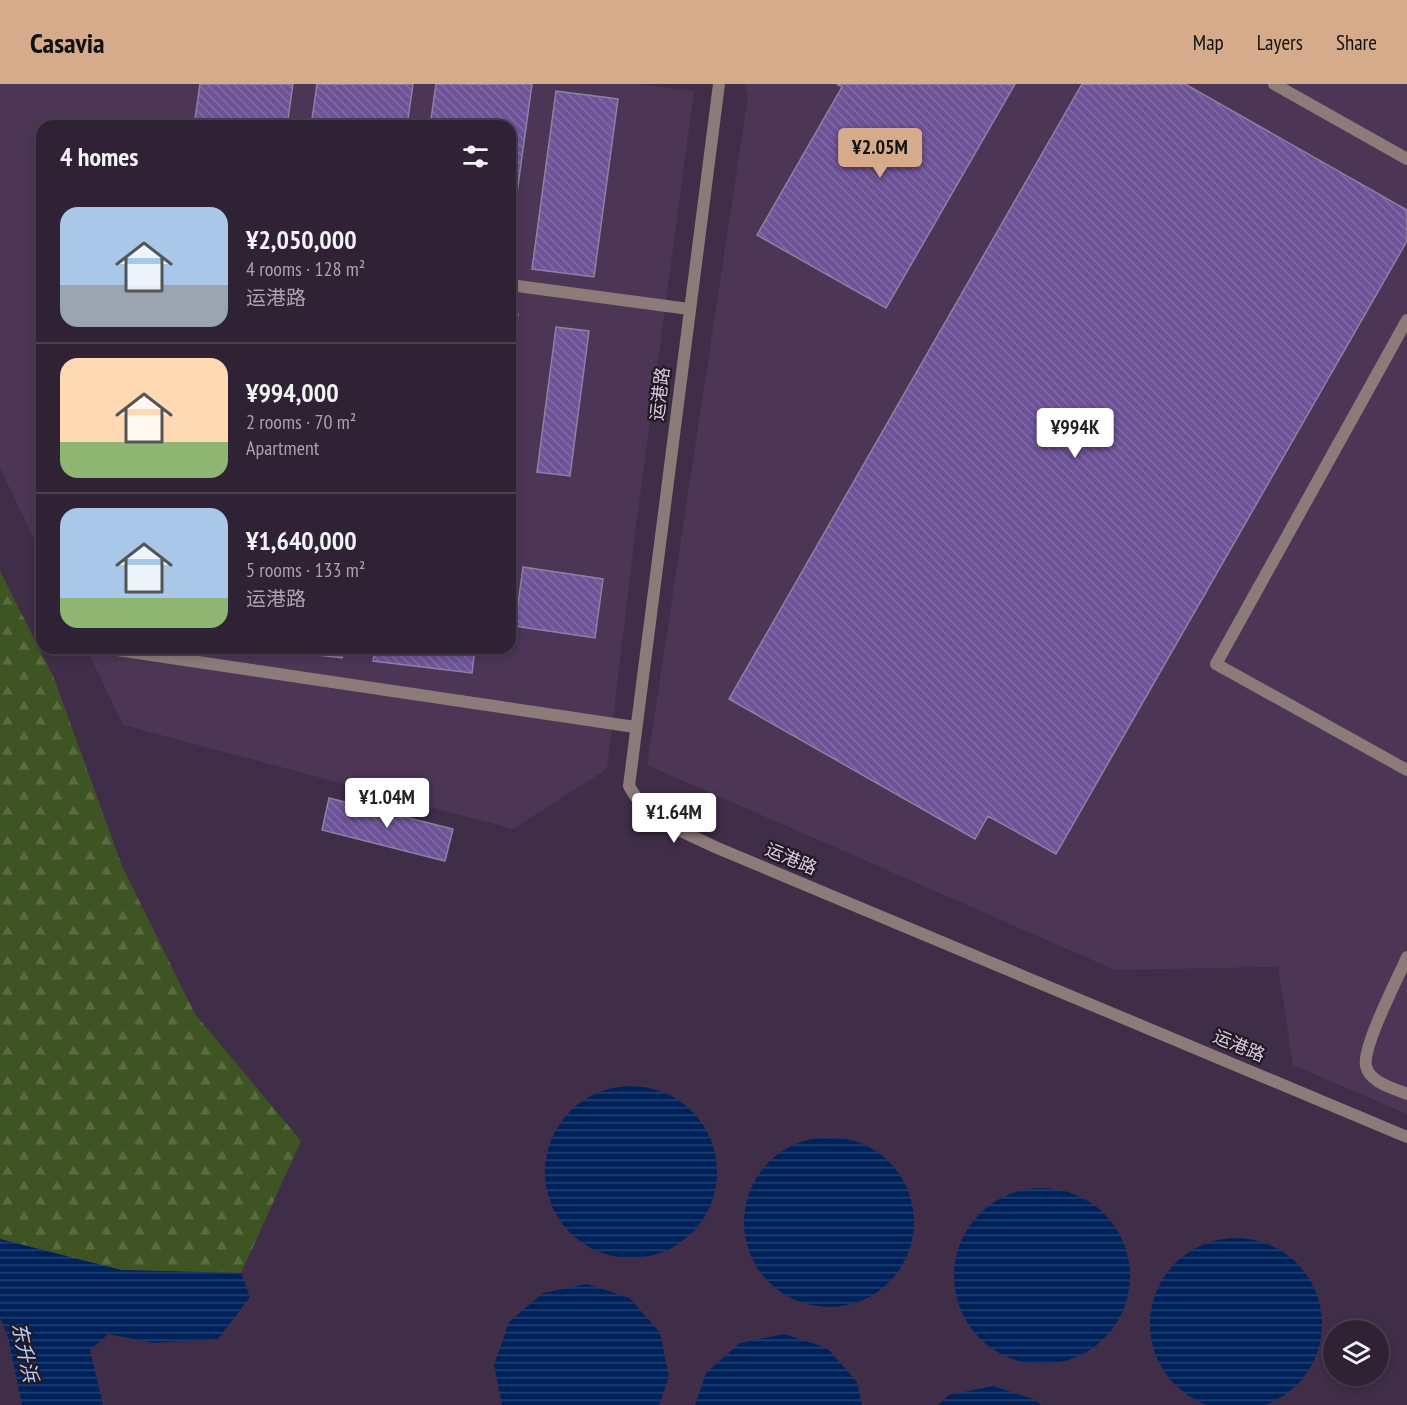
<!DOCTYPE html>
<meta charset="utf-8">
<style>
:root{--surface:#302235;--page:#382a3d;--text:#f1f3f6;--muted:#a8a4ad;--line:#4b3f50;--accent:#d6ab8b}
body{margin:0;font-family:"PT Sans Narrow","Noto Sans SC",sans-serif;background:var(--page);color:var(--text);height:100vh;display:flex;flex-direction:column;font-size:22px;white-space:nowrap}
*{box-sizing:border-box;margin:0}
p{font-size:20px;color:var(--muted)}
.icon{flex:none;width:33px;height:33px;fill:none;stroke:currentColor;stroke-width:2;stroke-linecap:round;stroke-linejoin:round}
.map{position:relative;flex:1;overflow:hidden}
.drawer{position:absolute;left:36px;top:36px;width:480px;height:534px;display:flex;flex-direction:column;background:var(--surface);border-radius:18px;box-shadow:0 3px 9px #0003,0 0 0 2px var(--line)}
.drawer>*{flex:none}
.controls{position:absolute;left:1323px;top:1236px;display:grid;gap:12px}
.controls a{display:grid;place-items:center;width:66px;height:66px;border-radius:50%;background:var(--surface);box-shadow:0 3px 9px #0003,0 0 0 2px var(--line);font-size:30px}
.price{position:absolute;translate:-50% -51px;padding:0 14px;border-radius:6px;background:#fff;color:#222;font-size:20px;line-height:39px;filter:drop-shadow(0 2px 3px #0008)}
.price::after{content:'';position:absolute;left:50%;top:36px;width:18px;height:14px;margin-left:-9px;background:inherit;clip-path:polygon(0 0,100% 0,50% 100%)}
.price.current{background:var(--accent);color:#111}
ul{padding:0;list-style:none}
li{display:flex;align-items:center;gap:18px;height:150px;padding:0 24px}
li+li{border-top:2px solid var(--line)}
li span{display:grid;place-items:center;flex:none;width:168px;height:120px;border-radius:18px;color:#555}
li>.icon{margin-inline-start:auto}
span .icon{width:72px;height:72px;fill:#fffc;stroke-width:1}
li b{font-size:26px}
h2{display:flex;justify-content:space-between;align-items:center;height:72px;padding:0 24px;font-size:26px}
header{display:flex;align-items:center;gap:36px;box-sizing:border-box;height:84px;padding:0 30px;background:var(--accent);color:#111}
header strong{font-size:28px}
nav{display:flex;gap:33px;margin-inline-start:auto;font-size:21px}
.map>svg:first-child{display:block}
.built{fill:#4c3555}
.forest{fill:url(#forest-firs)}
.water{fill:url(#water-rules)}
.building{fill:url(#building-back-hatch);stroke:#8d82a3;stroke-width:1.5}
.lines{fill:none;stroke-linecap:round;stroke-linejoin:round}
.service{stroke:#8d7b79;stroke-width:12}
.minor{stroke:#8d7b79;stroke-width:12}
.labels{text-anchor:middle;stroke-width:4.5;stroke-linejoin:round;paint-order:stroke}
.street-label{font-size:18px;fill:#d9cddd;stroke:#221925}
.water-label{font-size:20px;font-style:italic;fill:#b9d0f4;stroke:#221925}
</style>
<header>
<strong>Casavia</strong>
<nav><a>Map</a><a>Layers</a><a>Share</a></nav>
</header>
<div class="map">
<svg width="1407" height="1321" viewBox="0 0 1407 1321">
<defs>
<pattern id="forest-firs" width="22" height="20" patternUnits="userSpaceOnUse" patternTransform="scale(1.5)"><rect width="22" height="20" fill="#3f5423"/><path d="M5 1l3.5 6h-7zM16 11l3.5 6h-7z" fill="#5a6b42"/></pattern>
<pattern id="water-rules" width="6" height="5" patternUnits="userSpaceOnUse" patternTransform="scale(1.5)"><rect width="6" height="5" fill="#00225b"/><path d="M0 2.5h6" fill="none" stroke="#254172"/></pattern>
<pattern id="building-back-hatch" width="6" height="6" patternUnits="userSpaceOnUse" patternTransform="scale(1.5)"><rect width="6" height="6" fill="#6e5398"/><path d="M-1 5l2 2M0 0l6 6M5-1l2 2" fill="none" stroke="#826ba6"/></pattern>
</defs>
<rect width="100%" height="100%" fill="#402d47"/>
<path class="built" d="M 0,0 L 639,0 L 694,7 L 637,435 L 607,685 L 513,745 L 123,641 L 86,564 L 510,564 L 510,42 L 42,42 L 42,472 L 0,384 Z
M 744,0 L 1407,0 L 1407,1030 L 1293,981 L 1278,883 L 1115,886 L 647,681 L 748,12 Z"/>
<path class="forest" d="M 0,487 L 54,594 L 122,782 L 195,930 L 301,1057 L 241,1189 L 121,1186 L 0,1155 Z"/>
<path class="water" d="M545 1088a86 86 0 1 1 172 0a86 86 0 1 1-172 0Z
M744 1138a85 85 0 1 1 170 0a85 85 0 1 1-170 0Z
M954 1192a88 88 0 1 1 176 0a88 88 0 1 1-176 0Z
M1150 1240a86 86 0 1 1 172 0a86 86 0 1 1-172 0Z
M 0,1155 L 121,1186 L 241,1189 L 250,1213 L 218,1255 L 154,1259 L 108,1250 L 90,1266 L 103,1321 L 22,1321 L 8,1253 L 0,1233 Z
M 587,1200 L 630,1214 L 660,1249 L 669,1293 L 659,1321 L 502,1321 L 494,1281 L 509,1238 L 543,1209 Z
M 784,1250 L 827,1264 L 857,1298 L 862,1321 L 695,1321 L 706,1289 L 740,1259 Z
M 993,1302 L 1036,1316 L 1041,1321 L 938,1321 L 949,1311 Z"/>
<path class="building" d="M 200,0 L 293,0 L 287,42 L 194,42 Z
M 317,0 L 413,0 L 407,42 L 311,42 Z
M 436,0 L 532,0 L 510,160 L 510,42 L 430,42 Z
M 837,0 L 1015,0 L 886,224 L 757,151 L 842,3 Z
M 1082,0 L 1185,0 L 1407,126 L 1407,157 L 1056,770 L 988,732 L 975,755 L 729,615 Z
M 556,7 L 618,15 L 594,193 L 532,185 Z
M 510,229 L 518,230 L 510,291 Z
M 556,243 L 589,247 L 570,392 L 537,388 Z
M 523,483 L 603,495 L 595,554 L 515,542 Z
M 260,564 L 343,564 L 342,574 Z
M 375,564 L 475,564 L 472,589 L 373,577 Z
M 329,714 L 453,745 L 445,777 L 322,746 Z"/>
<g class="lines">
<path class="service" d="M 1274,0 L 1407,75
M 510,201 L 689,225
M 1407,236 L 1216,580 L 1407,686
M 104,564 L 635,643
M 1407,873 C 1398,894 1362,963 1366,982 C 1370,999 1393,1004 1407,1010"/>
<path class="minor" d="M 719,0 L 629,702 L 647,731 L 715,763 L 1407,1053"/>
</g>
<g class="labels">
<g class="street-label">
<text transform="translate(660 310) rotate(-83)" y="6">运港路</text>
<text transform="translate(791 775) rotate(23)" y="6">运港路</text>
<text transform="translate(1239 962) rotate(23)" y="6">运港路</text>
</g>
<g class="water-label">
<text transform="translate(25 1268) rotate(78)" y="7">东升浜</text>
</g>
</g>
</svg>
<div class="controls">
<a><svg class="icon" aria-label="layers" viewBox="0 0 24 24"><path d="M12 4l9 5-9 5-9-5zM3 14l9 5 9-5"/></svg></a>
</div>
<b class="price current" style="left:880px;top:95px">¥2.05M</b>
<b class="price" style="left:1075px;top:375px">¥994K</b>
<b class="price" style="left:387px;top:745px">¥1.04M</b>
<b class="price" style="left:674px;top:760px">¥1.64M</b>
<section class="drawer">
<h2>4 homes<svg class="icon" aria-label="filters" viewBox="0 0 24 24"><path d="M4 7h16M4 17h16"/><circle cx="9" cy="7" r="2"/><circle cx="15" cy="17" r="2"/></svg></h2>
<ul>
<li><span style="background:linear-gradient(#a9c7e8 65%,#9aa5b1 0)"><svg class="icon" aria-label="home" viewBox="0 0 24 24"><path d="M3 11l9-7 9 7M6 9v11h12V9"/></svg></span><div><b>¥2,050,000</b><p>4 rooms · 128 m²</p><p>运港路</p></div></li>
<li><span style="background:linear-gradient(#ffd9b3 70%,#8fb573 0)"><svg class="icon" aria-label="home" viewBox="0 0 24 24"><path d="M3 11l9-7 9 7M6 9v11h12V9"/></svg></span><div><b>¥994,000</b><p>2 rooms · 70 m²</p><p>Apartment</p></div></li>
<li><span style="background:linear-gradient(#a9c7e8 75%,#8fb573 0)"><svg class="icon" aria-label="home" viewBox="0 0 24 24"><path d="M3 11l9-7 9 7M6 9v11h12V9"/></svg></span><div><b>¥1,640,000</b><p>5 rooms · 133 m²</p><p>运港路</p></div></li>
</ul>
</section>
</div>
